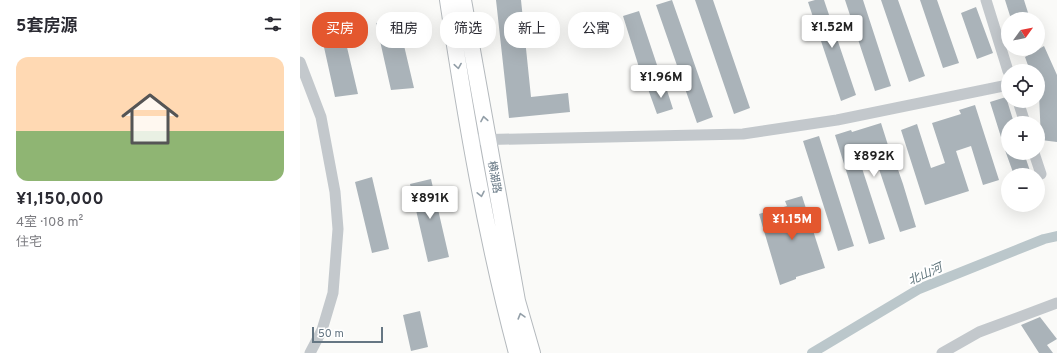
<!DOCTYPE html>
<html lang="zh">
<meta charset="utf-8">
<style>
:root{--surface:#fff;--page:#f2f2f3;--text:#2b2b33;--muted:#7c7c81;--accent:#e4572e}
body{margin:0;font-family:Overpass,"Noto Sans SC",sans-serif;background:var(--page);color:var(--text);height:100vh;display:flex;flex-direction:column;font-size:15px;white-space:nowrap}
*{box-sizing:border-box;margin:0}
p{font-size:13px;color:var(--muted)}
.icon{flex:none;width:22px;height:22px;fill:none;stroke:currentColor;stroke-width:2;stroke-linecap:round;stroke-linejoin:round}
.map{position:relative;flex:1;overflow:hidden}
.sheet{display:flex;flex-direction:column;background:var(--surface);width:300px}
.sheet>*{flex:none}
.banner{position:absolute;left:12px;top:12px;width:380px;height:36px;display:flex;gap:8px}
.needle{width:26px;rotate:57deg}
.buttons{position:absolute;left:701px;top:12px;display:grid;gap:8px}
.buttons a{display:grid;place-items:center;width:44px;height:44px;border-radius:50%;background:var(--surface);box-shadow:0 4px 16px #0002;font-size:20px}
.scale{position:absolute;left:12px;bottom:10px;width:71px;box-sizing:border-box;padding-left:4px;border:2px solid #657683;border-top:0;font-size:11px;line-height:14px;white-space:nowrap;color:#657683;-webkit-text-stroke:3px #fff;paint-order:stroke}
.price{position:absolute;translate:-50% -34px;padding:0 9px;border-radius:4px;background:#fff;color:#222;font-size:13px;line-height:26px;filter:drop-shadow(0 1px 2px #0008)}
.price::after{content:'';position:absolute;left:50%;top:24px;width:12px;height:9px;margin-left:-6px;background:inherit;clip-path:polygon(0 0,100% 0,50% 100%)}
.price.selected{background:var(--accent);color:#fff}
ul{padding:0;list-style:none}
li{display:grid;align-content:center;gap:8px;height:212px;padding:0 16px}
li span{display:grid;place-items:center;height:124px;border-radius:12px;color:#555}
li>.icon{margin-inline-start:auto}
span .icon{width:72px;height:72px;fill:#fffc;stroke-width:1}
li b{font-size:17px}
h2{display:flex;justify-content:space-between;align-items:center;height:48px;padding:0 16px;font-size:17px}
.tag{padding:0 14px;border-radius:16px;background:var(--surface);box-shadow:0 4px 16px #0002;font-size:14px;line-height:36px}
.tag.selected{background:var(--accent);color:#fff}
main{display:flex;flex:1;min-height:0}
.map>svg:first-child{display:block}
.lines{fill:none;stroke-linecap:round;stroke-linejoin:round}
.canal{stroke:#bbc7cb;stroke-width:10}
.building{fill:#aab3b9}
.highway-casing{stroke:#b4b9bd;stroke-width:18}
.minor{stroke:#c3c8cc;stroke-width:11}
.highway{stroke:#fff;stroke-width:16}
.oneway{stroke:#939fa8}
.labels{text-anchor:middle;stroke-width:4;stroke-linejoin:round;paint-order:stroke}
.street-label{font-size:11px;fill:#657683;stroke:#fff}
.water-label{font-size:12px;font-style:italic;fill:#60757c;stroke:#fff}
</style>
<main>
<section class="sheet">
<h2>5套房源<svg class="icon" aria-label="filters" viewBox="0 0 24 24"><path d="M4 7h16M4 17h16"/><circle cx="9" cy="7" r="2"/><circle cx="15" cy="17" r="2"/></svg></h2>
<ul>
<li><span style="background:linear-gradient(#ffd9b3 60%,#8fb573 0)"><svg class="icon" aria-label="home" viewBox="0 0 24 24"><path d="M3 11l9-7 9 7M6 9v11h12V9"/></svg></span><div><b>¥1,150,000</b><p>4室 · 108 m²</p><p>住宅</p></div></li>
</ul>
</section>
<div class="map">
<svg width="757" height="353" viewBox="0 0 757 353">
<rect width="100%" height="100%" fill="#fafaf8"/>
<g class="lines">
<path class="canal" d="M 512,353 L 619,289 L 744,239 L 757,236"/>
</g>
<path class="building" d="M 196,0 L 221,0 L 231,97 L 268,93 L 270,112 L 209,118 Z
M 372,0 L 413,117 L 397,123 L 356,5 Z
M 395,0 L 413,0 L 450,108 L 434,114 Z
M 515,0 L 524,0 L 556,95 L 541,101 L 508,2 Z
M 545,0 L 563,0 L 591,86 L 575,91 Z
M 581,0 L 598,0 L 625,76 L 609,82 Z
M 620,0 L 637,0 L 659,63 L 643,68 Z
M 705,0 L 724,0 L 730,19 L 711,19 Z
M 676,7 L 693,53 L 677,59 L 661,13 Z
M 339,11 L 359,71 L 342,77 L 323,16 Z
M 98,20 L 114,88 L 91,90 L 76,23 Z
M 42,26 L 58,94 L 35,97 L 20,29 Z
M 744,46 L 757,75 L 757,142 L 741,140 L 738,71 L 730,71 L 725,57 Z
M 365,84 L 373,109 L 357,114 L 348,89 Z
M 706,97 L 714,123 L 708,123 L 708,153 L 706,153 L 690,102 Z
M 675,105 L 699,180 L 683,185 L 671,146 L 656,151 L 669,191 L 625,205 L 601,130 L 617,124 L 631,168 L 645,163 L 632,123 L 661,114 L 659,110 Z
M 581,123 L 593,161 L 595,161 L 603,184 L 616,227 L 600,232 L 576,160 L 574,158 L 560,162 L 585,239 L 569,244 L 535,135 L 551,130 L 552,132 Z
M 519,136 L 554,246 L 538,251 L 503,141 Z
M 706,153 L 724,153 L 730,171 L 714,175 Z
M 72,177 L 89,249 L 72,253 L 55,182 Z
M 131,179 L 149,257 L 128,262 L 110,184 Z
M 502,196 L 525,268 L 496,277 L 496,279 L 480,285 L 459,214 L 487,206 L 485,201 Z
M 120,311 L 128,347 L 111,351 L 103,315 Z
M 740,317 L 757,339 L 747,345 L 753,353 L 739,353 L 721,325 Z"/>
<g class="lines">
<g class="highway-casing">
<path id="highway" d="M 148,0 C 166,119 186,237 217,353
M 163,0 L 217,301 L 232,353"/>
</g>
<path class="minor" d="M 686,0 L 708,71
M 0,62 L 21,117 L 35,192 L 38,229 L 33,293 L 22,330 L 10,353
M 718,101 L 725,123
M 170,140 L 443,134 L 537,120 L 708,85
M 734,153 L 741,174
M 642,353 L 679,332 L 757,303"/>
<use href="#highway" class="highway"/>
</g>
<defs><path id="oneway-chevron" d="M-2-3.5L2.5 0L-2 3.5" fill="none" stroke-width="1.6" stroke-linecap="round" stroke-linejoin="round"/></defs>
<g class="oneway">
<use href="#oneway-chevron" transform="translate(158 66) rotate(81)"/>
<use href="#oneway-chevron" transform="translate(184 119) rotate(-100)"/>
<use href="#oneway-chevron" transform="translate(181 194) rotate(78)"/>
<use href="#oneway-chevron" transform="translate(221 316) rotate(-106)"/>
</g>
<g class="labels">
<g class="street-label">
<text transform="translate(195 177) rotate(80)" y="4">横湖路</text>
</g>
<g class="water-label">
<text transform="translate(625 274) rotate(-24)" y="4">北山河</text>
</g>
</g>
</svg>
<div class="buttons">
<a><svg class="needle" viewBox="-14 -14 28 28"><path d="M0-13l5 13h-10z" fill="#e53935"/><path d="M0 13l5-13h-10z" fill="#7c7c81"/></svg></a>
<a><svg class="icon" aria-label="locate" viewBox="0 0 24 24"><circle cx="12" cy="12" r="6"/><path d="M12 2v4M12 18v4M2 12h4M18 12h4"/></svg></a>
<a>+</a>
<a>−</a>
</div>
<div class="scale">50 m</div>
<b class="price" style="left:532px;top:49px">¥1.52M</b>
<b class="price" style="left:361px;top:99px">¥1.96M</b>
<b class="price" style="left:574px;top:178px">¥892K</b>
<b class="price" style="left:130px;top:220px">¥891K</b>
<b class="price selected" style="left:492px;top:241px">¥1.15M</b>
<div class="banner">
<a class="tag selected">买房</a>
<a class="tag">租房</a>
<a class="tag">筛选</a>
<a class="tag">新上</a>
<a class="tag">公寓</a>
</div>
</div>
</main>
